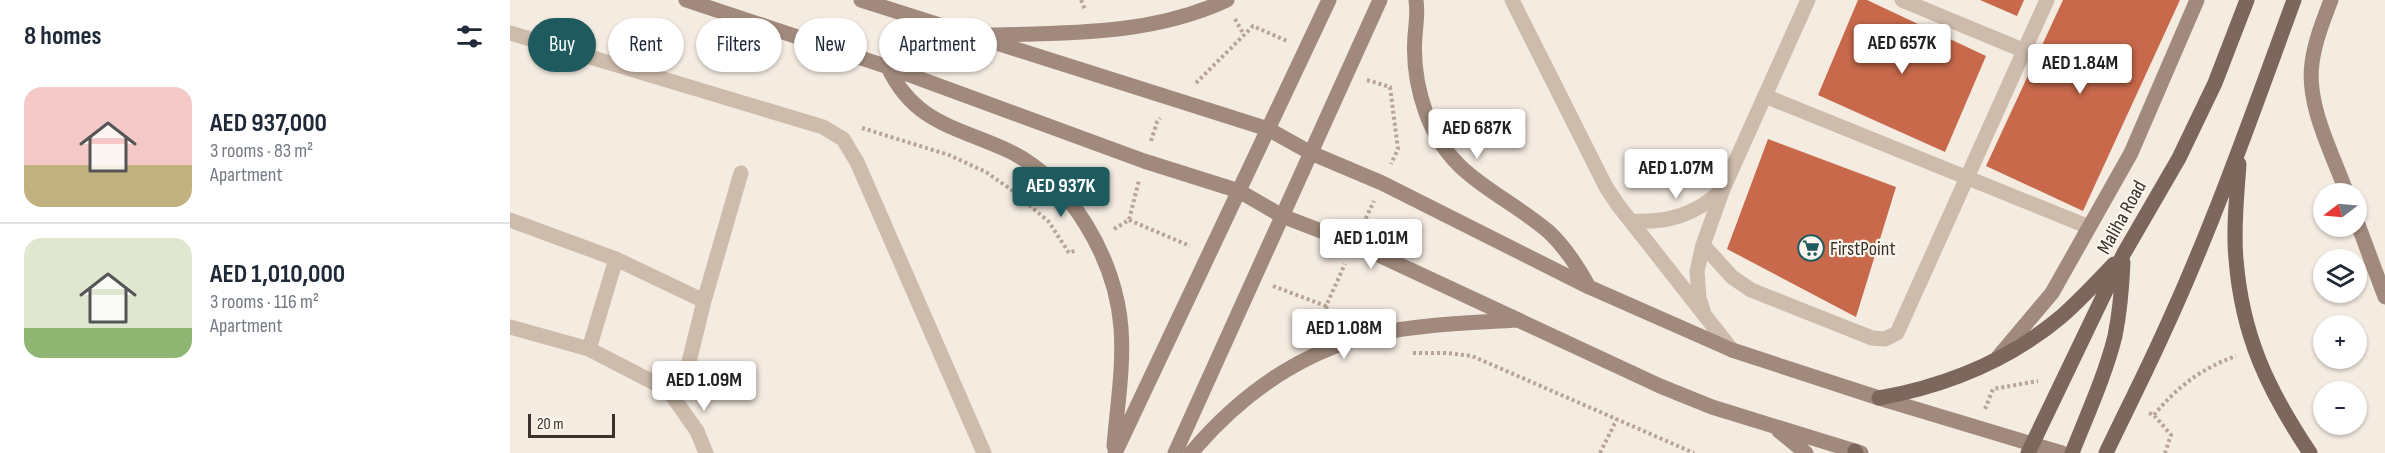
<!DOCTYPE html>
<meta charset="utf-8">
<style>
:root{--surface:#fff;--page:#f6f6f7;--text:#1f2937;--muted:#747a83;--line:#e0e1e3;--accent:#1f5a5e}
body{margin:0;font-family:"Sofia Sans Condensed",sans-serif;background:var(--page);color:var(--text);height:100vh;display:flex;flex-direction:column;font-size:22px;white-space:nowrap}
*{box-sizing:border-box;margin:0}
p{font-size:20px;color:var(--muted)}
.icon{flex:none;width:33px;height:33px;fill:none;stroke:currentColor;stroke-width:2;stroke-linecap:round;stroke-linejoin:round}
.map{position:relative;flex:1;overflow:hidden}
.details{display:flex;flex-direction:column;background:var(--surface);width:510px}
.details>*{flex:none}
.banner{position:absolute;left:18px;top:18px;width:570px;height:54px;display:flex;gap:12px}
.needle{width:39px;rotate:254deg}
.buttons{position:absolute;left:1803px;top:183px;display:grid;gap:12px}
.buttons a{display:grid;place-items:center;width:54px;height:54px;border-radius:50%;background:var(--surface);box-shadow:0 2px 4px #0004;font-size:30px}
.scale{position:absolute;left:18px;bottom:15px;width:87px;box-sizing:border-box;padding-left:6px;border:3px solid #3b302b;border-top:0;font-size:16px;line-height:21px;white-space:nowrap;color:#3b302b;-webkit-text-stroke:4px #fbf5ee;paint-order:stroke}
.price{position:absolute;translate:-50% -51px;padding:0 14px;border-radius:6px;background:#fff;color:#222;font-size:20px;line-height:39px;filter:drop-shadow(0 2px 3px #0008)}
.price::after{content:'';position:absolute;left:50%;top:36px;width:18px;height:14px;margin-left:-9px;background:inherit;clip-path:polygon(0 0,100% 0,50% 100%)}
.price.active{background:var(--accent);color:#fff}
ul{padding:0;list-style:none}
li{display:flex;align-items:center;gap:18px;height:150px;padding:0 24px}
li+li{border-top:2px solid var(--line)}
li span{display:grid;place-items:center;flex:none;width:168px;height:120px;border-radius:18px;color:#555}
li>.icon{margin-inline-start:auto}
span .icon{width:72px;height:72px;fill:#fffc;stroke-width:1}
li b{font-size:26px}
h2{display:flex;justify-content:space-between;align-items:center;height:72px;padding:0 24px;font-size:26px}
.tag{padding:0 21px;border-radius:27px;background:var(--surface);box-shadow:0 2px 4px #0004;font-size:21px;line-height:54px}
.tag.active{background:var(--accent);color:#fff}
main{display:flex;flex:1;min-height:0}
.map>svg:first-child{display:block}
.building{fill:#c8694b}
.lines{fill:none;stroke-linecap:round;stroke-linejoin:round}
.path{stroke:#b9a596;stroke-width:4;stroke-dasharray:3 3;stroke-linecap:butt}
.lane{stroke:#cdbbac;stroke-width:15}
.street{stroke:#cdbbac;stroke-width:15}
.secondary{stroke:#a18a7d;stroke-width:15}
.primary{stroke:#7d675c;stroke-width:15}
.labels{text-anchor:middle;stroke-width:4.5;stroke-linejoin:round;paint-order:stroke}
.street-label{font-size:20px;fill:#3b302b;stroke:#fbf5ee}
.poi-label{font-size:20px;fill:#3b302b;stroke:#fbf5ee;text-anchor:start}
</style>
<main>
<section class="details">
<h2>8 homes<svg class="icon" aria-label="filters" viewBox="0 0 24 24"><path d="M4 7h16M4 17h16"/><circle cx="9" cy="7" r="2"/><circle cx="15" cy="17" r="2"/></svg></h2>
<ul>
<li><span style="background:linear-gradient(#f6c9c9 65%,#c2b280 0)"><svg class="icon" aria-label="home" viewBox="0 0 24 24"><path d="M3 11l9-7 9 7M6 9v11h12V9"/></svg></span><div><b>AED 937,000</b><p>3 rooms · 83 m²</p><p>Apartment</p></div></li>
<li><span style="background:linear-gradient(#dfe7d0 75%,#8fb573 0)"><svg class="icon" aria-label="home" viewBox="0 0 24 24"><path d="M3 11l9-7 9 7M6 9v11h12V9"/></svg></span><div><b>AED 1,010,000</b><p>3 rooms · 116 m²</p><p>Apartment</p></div></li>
</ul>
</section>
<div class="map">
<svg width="1875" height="453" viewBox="0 0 1875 453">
<rect width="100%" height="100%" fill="#f4ebe1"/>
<path class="building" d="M 1348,0 L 1357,0 L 1476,56 L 1435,152 L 1308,95 Z
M 1470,0 L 1514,0 L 1507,16 Z
M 1553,0 L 1670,0 L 1573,211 L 1476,166 Z
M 1258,139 L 1386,187 L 1346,317 L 1217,249 Z"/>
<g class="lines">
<path class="path" d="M 571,0 L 575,10
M 725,19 L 734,35
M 857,80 L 880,87 L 888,149 L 881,164
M 686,83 L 743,26 L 777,41
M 352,128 L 439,155 L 476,172 L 503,191 L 539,222 L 559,253 L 566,250
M 641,141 L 647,122 L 650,118
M 619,220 L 680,246
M 853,224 L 864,201
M 604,229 L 619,220 L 629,180
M 763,286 L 816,306 L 835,264
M 816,306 L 823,325
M 903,353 L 937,353 L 962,356 L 1184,453
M 1475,409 L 1483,389 L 1528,381
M 1639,413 L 1644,415 L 1661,435 L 1655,453
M 1644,415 C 1667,387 1692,368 1726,356
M 1090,453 L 1107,419"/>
<path class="lane" d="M 1392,0 L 1515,51
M 0,33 L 313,127 L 333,139 L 347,162 L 474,453
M 1255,96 L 1579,227
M 0,220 L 106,259 L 194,301
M 1193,245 L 1222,277 L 1241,290 L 1362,338 L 1375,339 L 1387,333 L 1537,0
M 79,349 L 106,259
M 158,390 L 178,366 L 194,301 L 231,173"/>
<path class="street" d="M 1002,0 L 1096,187 L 1108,205 L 1222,350
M 1122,221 C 1157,223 1185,215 1211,191
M 1193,310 L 1189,298 L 1187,271 L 1193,245 L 1213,189 L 1298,0
M 0,327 L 79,349 L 158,390 L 187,431 L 196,453"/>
<path class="secondary" d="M 176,0 L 378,67 L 634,161 L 729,191 L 772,216 L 845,244 L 1150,386 L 1202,407 L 1351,453
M 351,0 L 758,129 L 801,153 L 872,183 L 1079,287 L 1222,350 L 1369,398 L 1552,453
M 906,0 C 908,13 906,23 905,36 C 903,62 907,88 916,113 C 940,179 991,191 1039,232 C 1056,248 1068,267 1079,287
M 1821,0 C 1813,21 1805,41 1802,63 C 1796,106 1823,154 1837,194
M 479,35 C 560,33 642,35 717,0
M 378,67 C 404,123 447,127 497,150 C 561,180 606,260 611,328 C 614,367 607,407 604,446
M 1846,219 L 1875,297
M 1488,357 L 1542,293 L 1621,153 L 1687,0
M 1269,431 L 1296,453
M 605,453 L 819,0
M 665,453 L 870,0
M 681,453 C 730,395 791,351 866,334 C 912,324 960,323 1007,320"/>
<path class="primary" d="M 1729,164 C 1727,195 1723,228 1726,259 C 1732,336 1758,390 1800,453
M 1369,398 C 1435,386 1500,360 1552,316 C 1570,300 1587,282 1604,264
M 1345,451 L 1346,453
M 1518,453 L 1614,253 L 1669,158 L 1705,83 L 1737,0
M 1562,453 C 1577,415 1595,376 1605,336 C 1610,311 1612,287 1613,262
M 1596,453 C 1615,413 1635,374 1653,334 C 1703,226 1743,112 1784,0"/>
</g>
<defs>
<g id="supermarket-ring" transform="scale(1.35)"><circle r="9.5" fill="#fbf5ee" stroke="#1f5a5e" stroke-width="1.5"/><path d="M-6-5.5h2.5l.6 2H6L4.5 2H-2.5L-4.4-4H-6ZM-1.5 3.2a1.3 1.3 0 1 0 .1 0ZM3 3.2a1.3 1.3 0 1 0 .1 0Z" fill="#1f5a5e"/></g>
</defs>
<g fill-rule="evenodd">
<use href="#supermarket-ring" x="1301" y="248"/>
</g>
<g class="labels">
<g class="street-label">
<text transform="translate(1611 217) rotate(-61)" y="7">Maliha Road</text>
</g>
<g class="poi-label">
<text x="1320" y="255">FirstPoint</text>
</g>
</g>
</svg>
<div class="buttons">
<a><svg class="needle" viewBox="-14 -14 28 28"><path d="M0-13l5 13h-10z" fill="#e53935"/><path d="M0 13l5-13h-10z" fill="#747a83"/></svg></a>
<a><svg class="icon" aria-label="layers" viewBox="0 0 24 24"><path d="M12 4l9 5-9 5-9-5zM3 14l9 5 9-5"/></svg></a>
<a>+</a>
<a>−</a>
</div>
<div class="scale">20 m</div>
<b class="price" style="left:1392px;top:75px">AED 657K</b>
<b class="price" style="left:1570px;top:95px">AED 1.84M</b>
<b class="price" style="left:967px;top:160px">AED 687K</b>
<b class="price" style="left:1166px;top:200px">AED 1.07M</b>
<b class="price active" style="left:551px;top:218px">AED 937K</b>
<b class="price" style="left:861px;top:270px">AED 1.01M</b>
<b class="price" style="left:834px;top:360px">AED 1.08M</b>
<b class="price" style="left:194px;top:412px">AED 1.09M</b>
<div class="banner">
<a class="tag active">Buy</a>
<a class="tag">Rent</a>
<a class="tag">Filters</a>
<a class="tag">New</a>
<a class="tag">Apartment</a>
</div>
</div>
</main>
